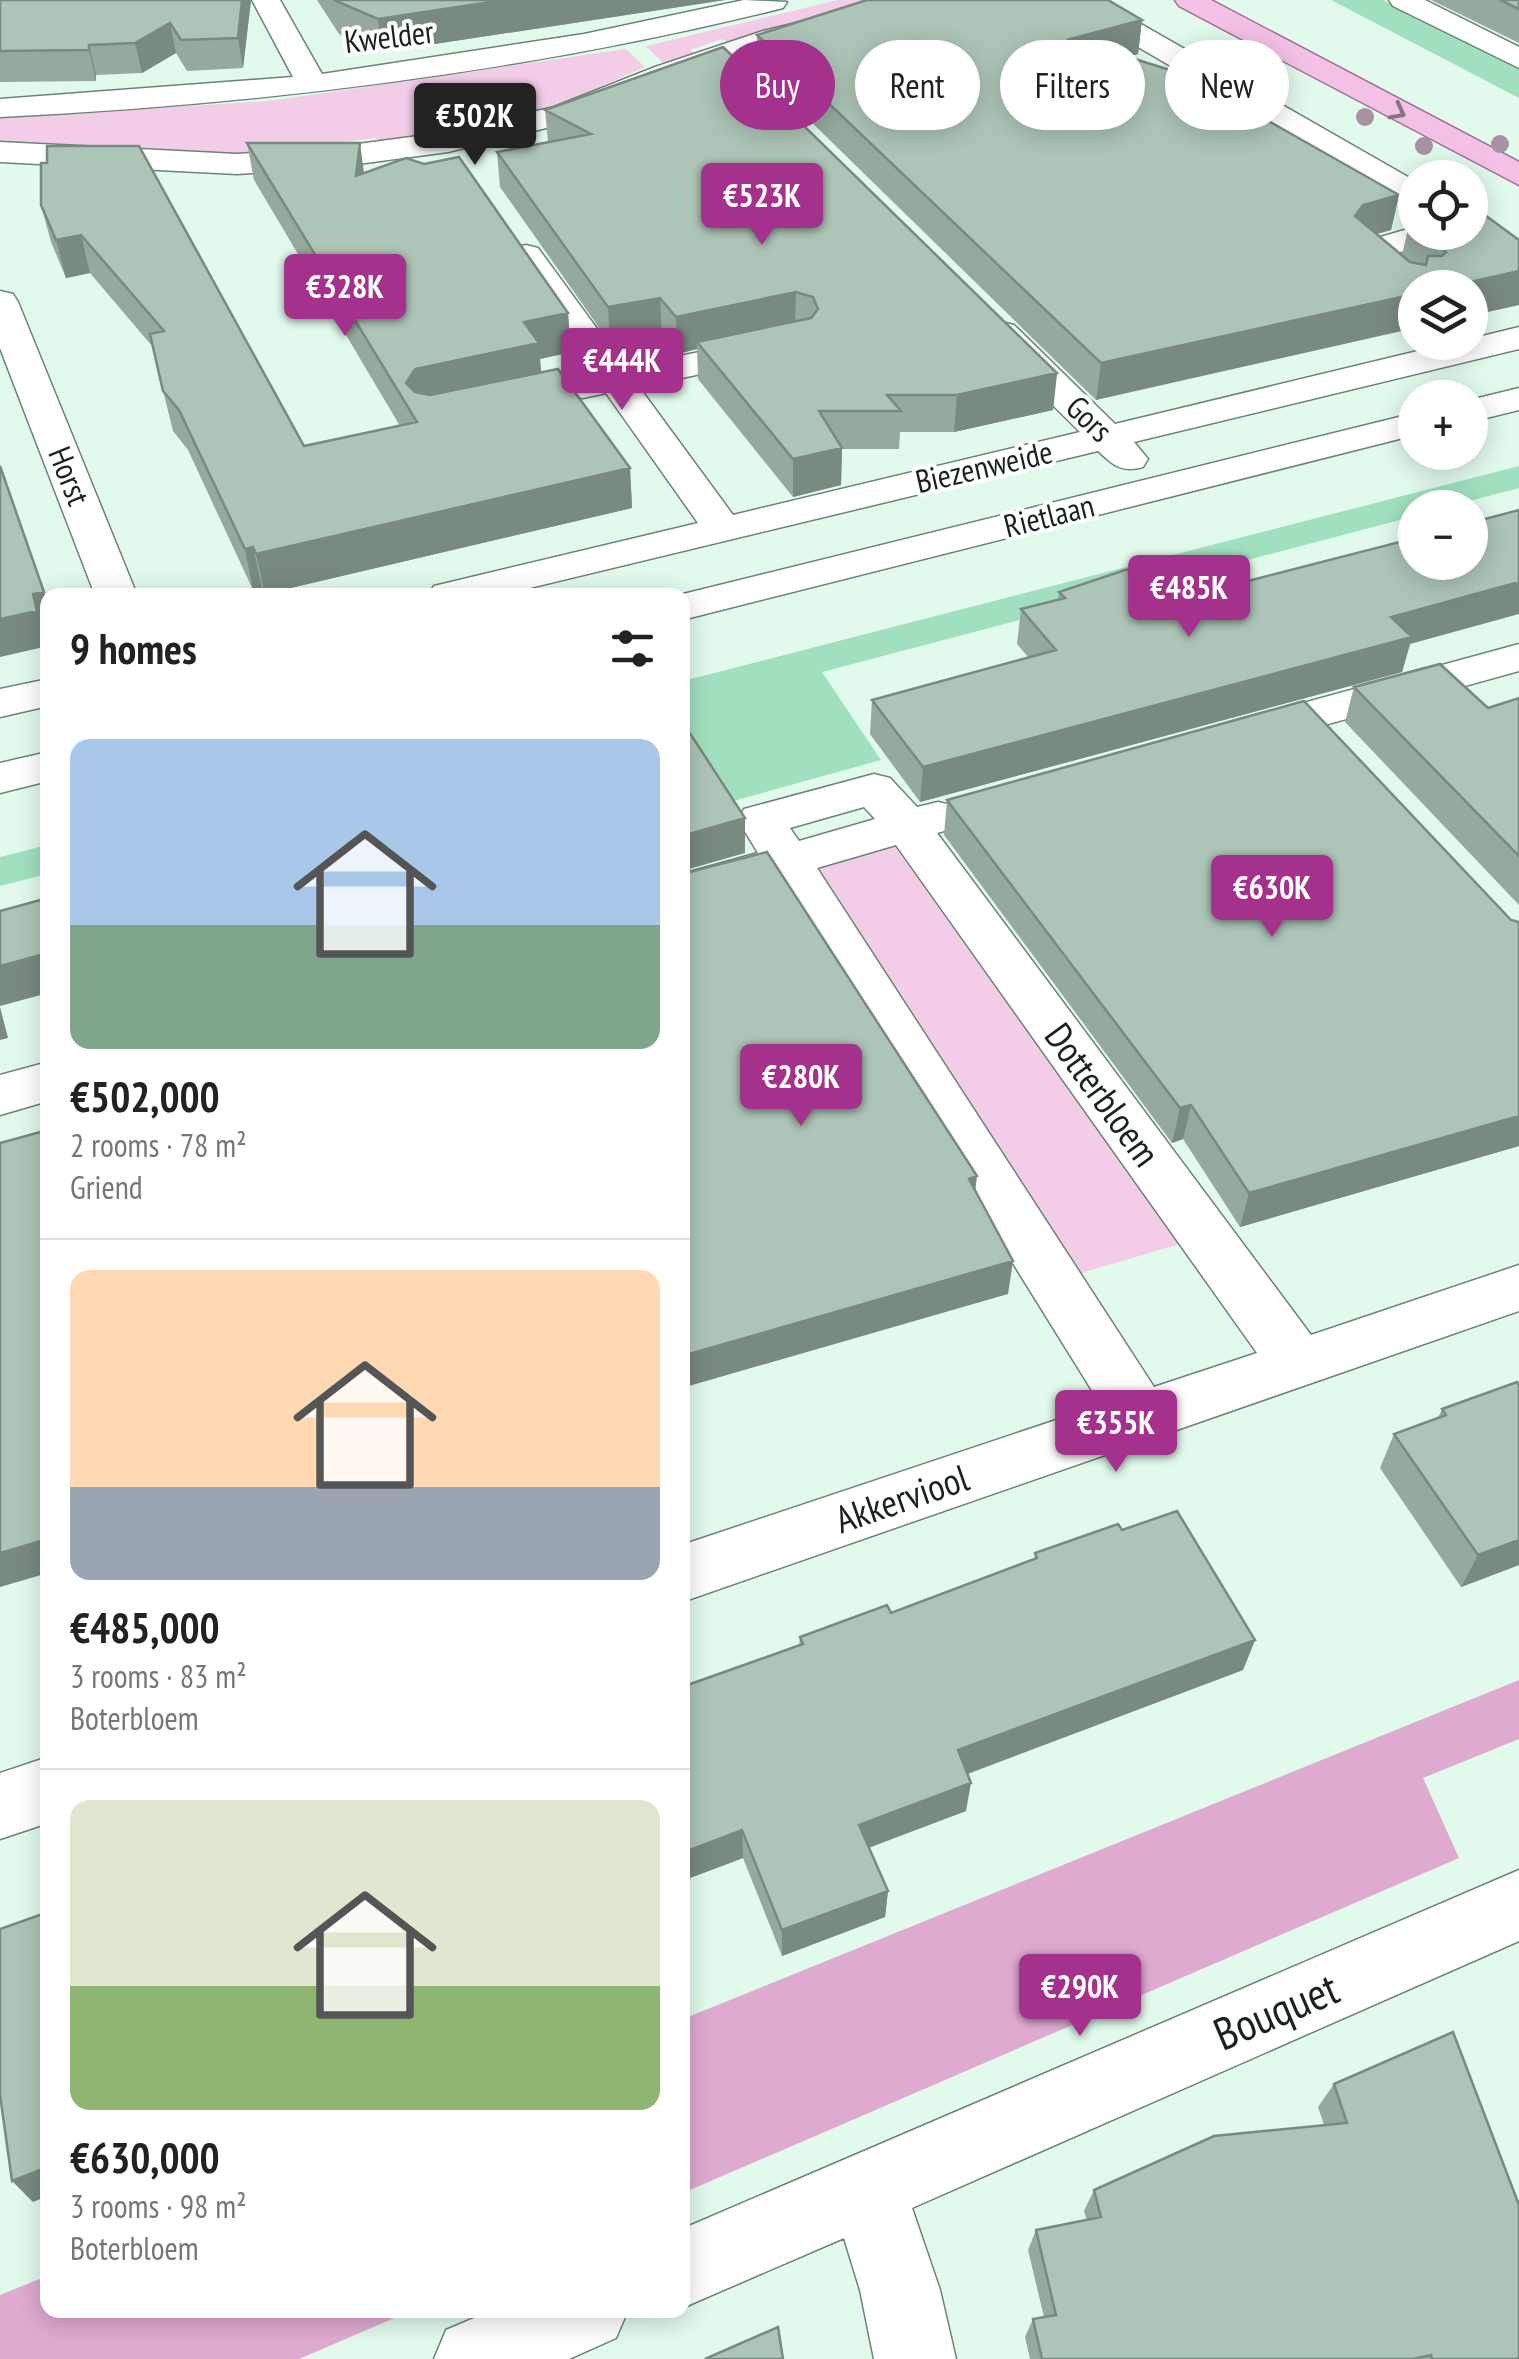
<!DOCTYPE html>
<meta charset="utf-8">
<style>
:root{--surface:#fff;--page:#f6f6f6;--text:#222;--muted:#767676;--line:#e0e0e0;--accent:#a4328d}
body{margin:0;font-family:"PT Sans Narrow",sans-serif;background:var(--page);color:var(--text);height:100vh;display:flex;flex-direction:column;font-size:38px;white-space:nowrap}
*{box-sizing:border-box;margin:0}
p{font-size:32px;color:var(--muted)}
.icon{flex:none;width:55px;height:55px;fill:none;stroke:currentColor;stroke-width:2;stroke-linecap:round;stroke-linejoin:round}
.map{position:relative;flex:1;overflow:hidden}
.side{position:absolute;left:40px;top:588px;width:650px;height:1730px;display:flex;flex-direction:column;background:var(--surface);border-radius:20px;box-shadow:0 5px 25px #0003}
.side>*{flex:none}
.top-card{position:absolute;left:720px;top:40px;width:648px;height:90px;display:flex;gap:20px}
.controls{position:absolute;left:1398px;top:160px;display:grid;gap:20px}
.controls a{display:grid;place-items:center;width:90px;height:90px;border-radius:50%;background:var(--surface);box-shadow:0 5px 25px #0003;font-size:50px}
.price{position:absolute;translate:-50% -85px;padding:0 22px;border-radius:10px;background:var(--accent);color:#fff;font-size:32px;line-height:65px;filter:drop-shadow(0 2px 5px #0008)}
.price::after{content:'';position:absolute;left:50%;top:60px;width:30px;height:22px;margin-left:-15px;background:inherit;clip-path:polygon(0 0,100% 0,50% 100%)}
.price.on{background:#222;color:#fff}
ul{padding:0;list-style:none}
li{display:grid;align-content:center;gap:20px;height:530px;padding:0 30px}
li+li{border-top:2px solid var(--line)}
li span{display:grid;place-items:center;height:310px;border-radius:20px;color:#555}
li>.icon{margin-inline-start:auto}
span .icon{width:180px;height:180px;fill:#fffc;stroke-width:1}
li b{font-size:42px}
h2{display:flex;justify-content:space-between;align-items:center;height:120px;padding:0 30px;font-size:42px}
.tag{padding:0 35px;border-radius:45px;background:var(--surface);box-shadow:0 5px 25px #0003;font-size:35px;line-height:90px}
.tag.on{background:var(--accent);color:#fff}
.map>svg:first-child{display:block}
.green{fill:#f3cde8}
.forest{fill:#dfaad0}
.water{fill:#a1e0be}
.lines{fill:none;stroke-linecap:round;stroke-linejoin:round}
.minor-casing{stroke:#6d8376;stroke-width:3}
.major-casing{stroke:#a06f94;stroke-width:3}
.minor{fill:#fff;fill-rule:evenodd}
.major{fill:#f2c1e5;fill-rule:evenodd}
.tree{fill:#a890a5}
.wall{fill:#95a99d}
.shaded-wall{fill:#798a80}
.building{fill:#adc5b7;stroke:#798a80;stroke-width:2.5}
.oneway{stroke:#867282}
.labels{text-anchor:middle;stroke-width:8;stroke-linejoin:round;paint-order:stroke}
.far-street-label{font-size:32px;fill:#19231e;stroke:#fff}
.street-label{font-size:38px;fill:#19231e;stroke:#fff}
.near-street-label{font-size:45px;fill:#19231e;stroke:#fff}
</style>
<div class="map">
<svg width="1519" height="2359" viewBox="0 0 1519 2359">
<rect width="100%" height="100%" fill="#e1faec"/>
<path class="green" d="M 838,0 L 898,0 L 812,17 L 728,42 L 722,39 L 690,50 L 698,55 L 665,65 L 646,46 Z
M 626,49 L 645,67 L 545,111 L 455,134 L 449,129 L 423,134 L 426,139 L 381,143 L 376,138 L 201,158 L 0,141 L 0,118 L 269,101 Z
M 894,842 L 1180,1244 L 1081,1273 L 809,865 Z"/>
<path class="forest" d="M 1519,1680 L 1519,1739 L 1423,1778 L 1459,1858 L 683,2193 L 683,2019 Z
M 47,2276 L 48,2310 L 413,2310 L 299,2359 L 0,2359 L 0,2295 Z"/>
<path class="water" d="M 1331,0 L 1383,0 L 1519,69 L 1519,98 Z
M 1519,466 L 1519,488 L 1447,507 L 1415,508 L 1415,516 L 822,672 L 881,760 L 719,805 L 683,745 L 683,681 Z
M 47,845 L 47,874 L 0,886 L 0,857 Z"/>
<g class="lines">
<g class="minor-casing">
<path id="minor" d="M 252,0 L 280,0 L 322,74 L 584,34 L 744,0 L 787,2 L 783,8 C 526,72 264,104 0,117 L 0,99 L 293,77 Z
M 890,0 L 940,0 L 936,6 L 783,43 L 677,79 L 575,121 L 448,152 L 328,168 L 237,174 L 0,162 L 0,142 L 237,154 L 328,148 L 448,132 L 554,107 L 655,67 L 763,31 Z
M 1064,0 L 1099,0 L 1415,181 L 1415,205 L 1403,202 L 1068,6 Z
M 1389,0 L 1425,0 L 1519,47 L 1519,68 L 1393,6 Z
M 1415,227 L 1415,232 L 1450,232 L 1445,239 L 1394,254 L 1433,288 L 1415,288 L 1415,298 L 1404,295 L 1351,251 L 1356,244 Z
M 526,245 L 538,248 L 625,367 L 769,338 L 782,341 L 787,349 L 782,357 L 639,387 L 733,515 L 1080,432 L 988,341 L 983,333 L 988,325 L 1001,322 L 1014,325 L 1115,424 L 1455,342 L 1470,342 L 1470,339 L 1519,327 L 1519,349 L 1134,442 L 1148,459 L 1143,467 C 1121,473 1113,465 1098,451 L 501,595 L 428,595 L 434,586 L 698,523 L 606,393 L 583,398 L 570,395 L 564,387 L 570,379 L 593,374 L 509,255 L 514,248 Z
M 0,291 L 13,294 L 18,302 L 137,595 L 95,595 L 0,348 Z
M 1519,388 L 1519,410 L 1470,422 L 1470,400 Z
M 1415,413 L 1415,435 L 682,620 L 682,595 L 679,595 Z
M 1519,644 L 1519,671 L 1242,748 L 1226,744 L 1219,734 L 1226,724 Z
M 48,679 L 48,706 L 0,717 L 0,689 Z
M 48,752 L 48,781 L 0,793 L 0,763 Z
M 874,774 L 890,778 L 917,807 L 938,802 L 955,806 L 961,817 L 955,828 L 937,833 L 1311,1335 L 1519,1265 L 1519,1311 L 682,1602 L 682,1545 L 1101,1405 L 775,880 L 682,907 L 682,874 L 758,853 L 738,820 L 744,809 ZM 864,807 L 875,819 L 799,841 L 790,828 ZM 896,845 L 1257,1353 L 1154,1387 L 817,868 Z
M 48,1062 L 48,1101 L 0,1115 L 0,1075 Z
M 48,1757 L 48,1823 L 0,1839 L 0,1773 Z
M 1519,1870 L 1519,1941 L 912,2208 L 940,2290 L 956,2359 L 874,2359 L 860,2290 L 844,2238 L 682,2308 L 682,2229 Z
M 493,2310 L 628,2310 L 616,2338 L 569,2359 L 434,2359 L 446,2330 Z"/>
</g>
<g class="major-casing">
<path id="major" d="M 1175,0 L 1211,0 L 1519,162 L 1519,185 L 1179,6 Z"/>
</g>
<use href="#minor" class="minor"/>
<use href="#major" class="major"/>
</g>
<g class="tree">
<circle cx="1365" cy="117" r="9"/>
<circle cx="1500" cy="144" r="9"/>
<circle cx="1424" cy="146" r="9"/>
</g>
<path class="wall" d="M 0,0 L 251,0 L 243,68 L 187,71 L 176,53 L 142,73 L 96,75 L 96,81 L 0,82 Z
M 317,0 L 725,0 L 382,52 L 339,34 Z
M 1431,0 L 1519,0 L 1519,43 Z
M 1142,20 L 1138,54 L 1127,57 L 1196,78 L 1194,91 L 1399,195 L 1391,230 L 1377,234 L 1402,255 L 1410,220 L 1415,219 L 1415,232 L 1470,232 L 1519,240 L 1096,400 L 757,69 L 757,35 Z
M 545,110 L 1057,373 L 1053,410 L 954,432 L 900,432 L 899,449 L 842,449 L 841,485 L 793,497 L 698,379 L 697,349 L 677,354 L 662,334 L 610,343 L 500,187 L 497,152 L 548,142 Z
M 247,143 L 364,174 L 568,313 L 571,352 L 540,359 L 541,372 L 630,468 L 632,508 L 265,594 L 262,588 L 253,590 L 188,450 L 173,431 L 152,346 L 90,273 L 66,278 L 51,242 L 41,205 L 41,163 L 304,446 L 400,426 L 254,180 Z
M 1059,592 L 1201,593 L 1410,644 L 1402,672 L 920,802 L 870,734 L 872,700 L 1029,658 L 1017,644 L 1021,609 L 1058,599 Z
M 1354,687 L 1488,708 L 1519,698 L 1519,905 L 1345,722 Z
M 947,800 L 1519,922 L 1519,1146 L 1240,1227 L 1183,1139 L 1172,1143 L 944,835 Z
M 1519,1385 L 1519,1565 L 1461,1587 L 1380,1468 L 1394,1434 L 1438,1418 L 1442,1409 Z
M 1122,1530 L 1255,1640 L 1243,1670 L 968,1774 L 966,1811 L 869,1848 L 888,1891 L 885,1917 L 782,1956 L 743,1858 L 682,1881 L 682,1687 L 799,1646 L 800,1637 L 891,1613 L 1034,1559 L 1035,1553 Z
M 1334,2084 L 1519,2359 L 1030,2359 L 1025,2337 L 1033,2319 L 1044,2317 L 1028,2250 L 1036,2230 L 1087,2220 L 1084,2211 L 1094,2190 L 1324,2125 L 1318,2107 Z"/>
<path class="shaded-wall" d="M 242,0 L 251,0 L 243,68 L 238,38 Z
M 504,0 L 725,0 L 382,52 L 378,19 Z
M 1142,20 L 1138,54 L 1066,73 L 1070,39 Z
M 170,23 L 176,53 L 142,73 L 135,43 Z
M 89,45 L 96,75 L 96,81 L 89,50 Z
M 1196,78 L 1190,112 L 1173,85 Z
M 360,143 L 365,180 L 356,176 Z
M 1399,195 L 1391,230 L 1355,240 L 1355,216 L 1363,205 Z
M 81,235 L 90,273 L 66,278 L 56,240 Z
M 1519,269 L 1519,305 L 1470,316 L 1470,288 L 1444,288 Z
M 796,292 L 795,328 L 697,342 L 697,349 L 677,354 L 676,317 Z
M 1415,294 L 1415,328 L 1096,400 L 1101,363 Z
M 660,298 L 662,334 L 610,343 L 608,307 Z
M 568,313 L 571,352 L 540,359 L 542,382 L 420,408 L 406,383 L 415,369 L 524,322 Z
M 1057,373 L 1053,410 L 954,432 L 957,395 Z
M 842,448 L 841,485 L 793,497 L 793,459 Z
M 630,468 L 632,508 L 265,594 L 256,554 Z
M 253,547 L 262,588 L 253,590 L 245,549 Z
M 1519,582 L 1519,614 L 1410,644 L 1402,672 L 920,802 L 923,767 L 1391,617 Z
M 44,592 L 48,604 L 48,628 L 43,629 L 48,646 L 0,657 L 0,619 L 33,594 Z
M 745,818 L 745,853 L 682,871 L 682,836 Z
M 48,953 L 48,993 L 0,1006 L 0,966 Z
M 0,1007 L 8,1038 L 0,1040 Z
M 1191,1105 L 1183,1139 L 1172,1143 L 1180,1108 Z
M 1519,1116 L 1519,1146 L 1240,1227 L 1249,1193 Z
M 977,1176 L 973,1210 L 969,1179 Z
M 1013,1261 L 1008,1294 L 682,1388 L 682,1356 Z
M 48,1539 L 48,1573 L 0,1587 L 0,1553 Z
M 1519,1540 L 1519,1565 L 1461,1587 L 1478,1555 Z
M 1255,1640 L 1243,1670 L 953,1779 L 958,1750 Z
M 971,1783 L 966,1811 L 856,1852 L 859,1825 Z
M 742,1830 L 743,1858 L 682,1881 L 682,1853 Z
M 888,1891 L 885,1917 L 782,1956 L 782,1930 Z
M 48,2167 L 48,2196 L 33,2202 L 12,2181 Z"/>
<path class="building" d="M 0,0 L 242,0 L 238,38 L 181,40 L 170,23 L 135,43 L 89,45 L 89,50 L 0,51 Z
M 334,0 L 504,0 L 378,19 Z
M 867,0 L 1108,0 L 1142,20 L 1070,39 L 1196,78 L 1173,85 L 1242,106 L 1399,195 L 1363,205 L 1355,216 L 1410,262 L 1426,265 L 1428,256 L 1442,256 L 1446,252 L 1424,232 L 1470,232 L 1471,205 L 1519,240 L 1519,271 L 1444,288 L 1415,288 L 1415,294 L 1101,363 L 757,35 Z
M 1500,0 L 1519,0 L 1519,9 Z
M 723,47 L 1057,373 L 957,395 L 887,395 L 901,411 L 819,411 L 842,448 L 793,459 L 697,342 L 811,318 L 818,309 L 813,297 L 796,292 L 676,317 L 660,298 L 608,307 L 497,152 L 591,134 L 545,110 Z
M 247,143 L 360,143 L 356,176 L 406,158 L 424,164 L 459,157 L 568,313 L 524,322 L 539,343 L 415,369 L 406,383 L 415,392 L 430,395 L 558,369 L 630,468 L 256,554 L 253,547 L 245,549 L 179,410 L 163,391 L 150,334 L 164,331 L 81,235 L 56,240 L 41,205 L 41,163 L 47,163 L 47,146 L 139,146 L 304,446 L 417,422 Z
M 0,466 L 44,592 L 33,594 L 37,611 L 0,619 Z
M 1519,510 L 1519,582 L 1391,617 L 1412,637 L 923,767 L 872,700 L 1056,650 L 1021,609 L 1065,598 L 1059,592 L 1125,570 L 1172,562 L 1201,593 L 1415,538 L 1415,562 L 1470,562 L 1470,523 Z
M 1440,664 L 1488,708 L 1519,698 L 1519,856 L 1354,687 Z
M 1304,701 L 1511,920 L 1519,922 L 1519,1116 L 1249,1193 L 1191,1105 L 1180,1108 L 947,800 Z
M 682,721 L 745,818 L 682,836 Z
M 767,852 L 977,1176 L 969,1179 L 1013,1261 L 682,1356 L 682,874 Z
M 48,898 L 48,953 L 0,966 L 0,911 Z
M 48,1130 L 48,1539 L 0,1553 L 0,1143 Z
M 1517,1382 L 1519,1385 L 1519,1540 L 1478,1555 L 1394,1434 L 1446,1415 L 1442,1409 Z
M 1177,1511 L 1255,1640 L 958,1750 L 971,1783 L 859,1825 L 888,1891 L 782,1930 L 742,1830 L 682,1853 L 682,1687 L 803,1644 L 800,1637 L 887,1605 L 891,1613 L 1037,1558 L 1035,1553 L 1118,1524 L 1122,1530 Z
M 48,1912 L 48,2167 L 12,2181 L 0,2095 L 0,1929 Z
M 1453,2032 L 1519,2205 L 1519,2359 L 1432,2359 L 1431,2355 L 1413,2359 L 1042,2359 L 1033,2319 L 1056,2315 L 1036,2230 L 1101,2217 L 1094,2190 L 1214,2136 L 1347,2123 L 1334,2084 Z
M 778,2327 L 783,2359 L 705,2359 Z"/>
<defs><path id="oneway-chevron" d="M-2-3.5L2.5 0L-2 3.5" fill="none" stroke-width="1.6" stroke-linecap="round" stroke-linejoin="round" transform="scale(2.5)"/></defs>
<use class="oneway" href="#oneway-chevron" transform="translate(1398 112) rotate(28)"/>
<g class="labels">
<g class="far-street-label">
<text transform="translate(389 37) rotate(-7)" y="11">Kwelder</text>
<text transform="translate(1089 419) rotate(44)" y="11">Gors</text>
<text transform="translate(984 467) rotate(-13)" y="11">Biezenweide</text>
<text transform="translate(69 476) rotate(68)" y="11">Horst</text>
<text transform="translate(1049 516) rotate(-14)" y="11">Rietlaan</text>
</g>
<g class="street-label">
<text transform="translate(1102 1095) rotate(54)" y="13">Dotterbloem</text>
<text transform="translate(902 1499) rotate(-19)" y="13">Akkerviool</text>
</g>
<g class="near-street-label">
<text transform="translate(1276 2011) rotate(-23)" y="16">Bouquet</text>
</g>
</g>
</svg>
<div class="controls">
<a><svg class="icon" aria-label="locate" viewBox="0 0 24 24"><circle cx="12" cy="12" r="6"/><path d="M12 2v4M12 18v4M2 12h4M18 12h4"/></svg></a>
<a><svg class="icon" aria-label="layers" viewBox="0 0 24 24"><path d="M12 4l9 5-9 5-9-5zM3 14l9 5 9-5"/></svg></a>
<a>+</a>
<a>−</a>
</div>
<b class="price on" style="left:475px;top:168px">€502K</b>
<b class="price" style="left:762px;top:248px">€523K</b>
<b class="price" style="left:345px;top:339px">€328K</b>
<b class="price" style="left:622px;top:413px">€444K</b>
<b class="price" style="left:1189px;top:640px">€485K</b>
<b class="price" style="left:1272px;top:940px">€630K</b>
<b class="price" style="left:801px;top:1129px">€280K</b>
<b class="price" style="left:1116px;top:1475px">€355K</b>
<b class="price" style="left:1080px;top:2039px">€290K</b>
<div class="top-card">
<a class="tag on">Buy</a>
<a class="tag">Rent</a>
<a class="tag">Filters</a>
<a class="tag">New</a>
</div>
<section class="side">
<h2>9 homes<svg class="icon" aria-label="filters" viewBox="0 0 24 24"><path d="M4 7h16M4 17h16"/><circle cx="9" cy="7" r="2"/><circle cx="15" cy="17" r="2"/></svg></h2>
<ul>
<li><span style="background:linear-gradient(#a9c7e8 60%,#7fa58c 0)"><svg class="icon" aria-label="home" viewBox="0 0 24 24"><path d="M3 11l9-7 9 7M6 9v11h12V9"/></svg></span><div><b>€502,000</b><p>2 rooms · 78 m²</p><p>Griend</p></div></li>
<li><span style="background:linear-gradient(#ffd9b3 70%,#9aa5b1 0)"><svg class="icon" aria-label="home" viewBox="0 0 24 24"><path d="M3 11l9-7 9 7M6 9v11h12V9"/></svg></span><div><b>€485,000</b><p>3 rooms · 83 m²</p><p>Boterbloem</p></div></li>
<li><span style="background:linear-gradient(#dfe7d0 60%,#8fb573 0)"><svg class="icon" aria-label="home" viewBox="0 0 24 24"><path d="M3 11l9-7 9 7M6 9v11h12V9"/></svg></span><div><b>€630,000</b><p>3 rooms · 98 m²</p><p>Boterbloem</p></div></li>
</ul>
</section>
</div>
